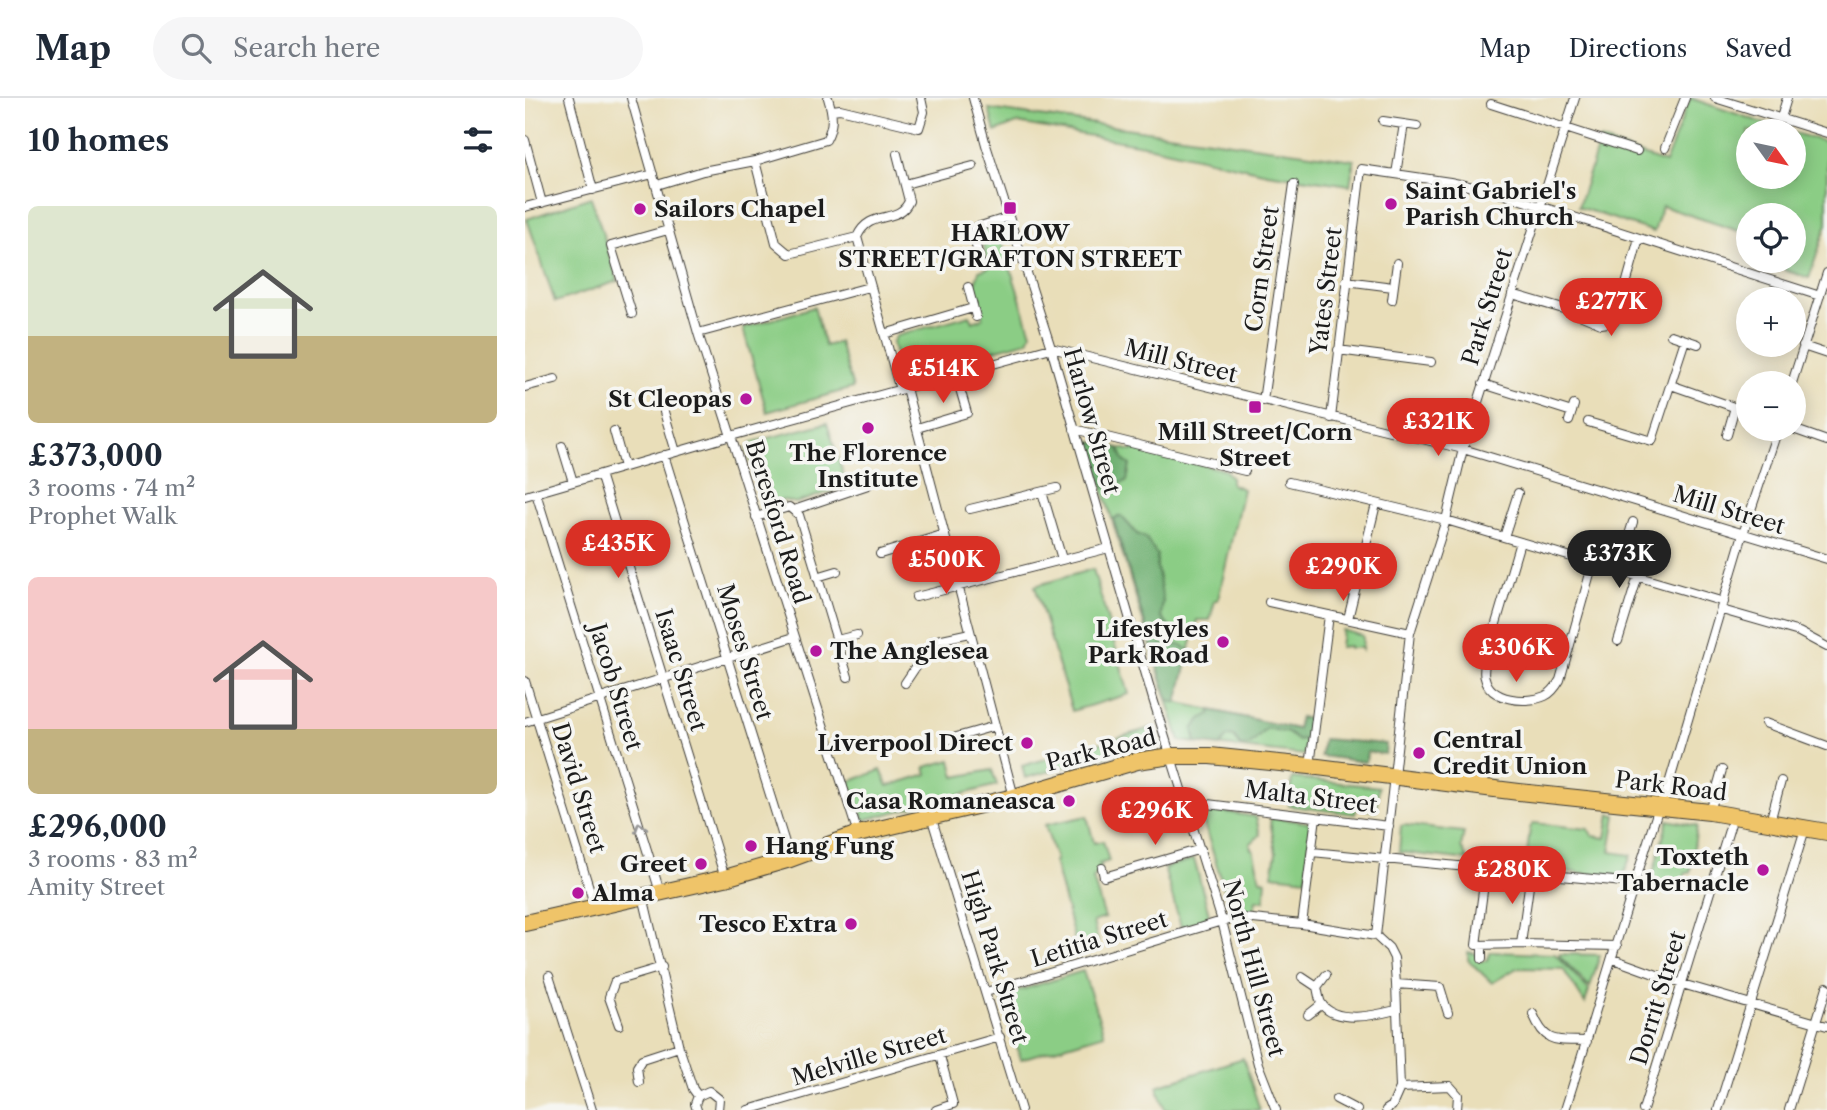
<!DOCTYPE html>
<meta charset="utf-8">
<style>
:root{--surface:#fff;--page:#f6f6f7;--text:#1f2937;--muted:#747a83;--line:#e0e1e3;--accent:#d93025}
body{margin:0;font-family:"Libre Caslon Text",serif;background:var(--page);color:var(--text);height:100vh;display:flex;flex-direction:column;font-size:26px;white-space:nowrap}
*{box-sizing:border-box;margin:0}
p{font-size:23px;color:var(--muted)}
.icon{flex:none;width:38px;height:38px;fill:none;stroke:currentColor;stroke-width:2;stroke-linecap:round;stroke-linejoin:round}
.map{position:relative;flex:1;overflow:hidden}
.drawer{display:flex;flex-direction:column;background:var(--surface);width:525px}
.drawer>*{flex:none}
.needle{width:46px;rotate:123deg}
.controls{position:absolute;left:1211px;top:21px;display:grid;gap:14px}
.controls a{display:grid;place-items:center;width:70px;height:70px;border-radius:50%;background:var(--surface);box-shadow:0 4px 18px #0003;font-size:35px}
.price{position:absolute;translate:-50% -60px;padding:0 16px;border-radius:24px;background:var(--accent);color:#fff;font-size:23px;line-height:46px;filter:drop-shadow(0 2px 4px #0008)}
.price::after{content:'';position:absolute;left:50%;top:42px;width:21px;height:16px;margin-left:-10px;background:inherit;clip-path:polygon(0 0,100% 0,50% 100%)}
.price.on{background:#222;color:#fff}
ul{padding:0;list-style:none}
li{display:grid;align-content:center;gap:14px;height:371px;padding:0 28px}
li span{display:grid;place-items:center;height:217px;border-radius:10px;color:#555}
li>.icon{margin-inline-start:auto}
span .icon{width:126px;height:126px;fill:#fffc;stroke-width:1}
li b{font-size:30px}
h2{display:flex;justify-content:space-between;align-items:center;height:84px;padding:0 28px;font-size:30px}
header{display:flex;align-items:center;gap:42px;box-sizing:border-box;height:98px;padding:0 35px;background:var(--surface);border-bottom:2px solid var(--line)}
header strong{font-size:33px}
nav{display:flex;gap:38px;margin-inline-start:auto;font-size:24px}
.search{width:490px;height:63px;background:var(--page);display:flex;align-items:center;gap:18px;box-sizing:border-box;padding:0 24px;border-radius:38px;color:var(--muted);font-size:26px}
main{display:flex;flex:1;min-height:0}
.map>svg:first-child{display:block}
.green{fill:#8bcd85;stroke:#547450;stroke-width:2}
.forest{fill:#70b072;stroke:#466647;stroke-width:2}
.lines{fill:none;stroke-linecap:round;stroke-linejoin:round}
.street-casing{stroke:#3b3934;stroke-width:10}
.highway-casing{stroke:#3b3934;stroke-width:18}
.street{stroke:#fff;stroke-width:8}
.highway{stroke:#efc469;stroke-width:16}
.oneway{stroke:#999}
.poi-dot{fill:#b5179e;stroke:#f6f6f2;stroke-width:2.5}
.labels{text-anchor:middle;stroke-width:7;stroke-linejoin:round;paint-order:stroke}
.poi-label{font-size:23px;font-weight:bold;fill:#1c1c1c;stroke:#f6f6f2;text-anchor:end}
.street-label{font-size:23px;fill:#1c1c1c;stroke:#f6f6f2}
</style>
<header>
<strong>Map</strong>
<div class="search"><svg class="icon" aria-label="search" viewBox="0 0 24 24"><circle cx="10" cy="10" r="6"/><path d="M15 15l6 6"/></svg>Search here</div>
<nav><a>Map</a><a>Directions</a><a>Saved</a></nav>
</header>
<main>
<section class="drawer">
<h2>10 homes<svg class="icon" aria-label="filters" viewBox="0 0 24 24"><path d="M4 7h16M4 17h16"/><circle cx="9" cy="7" r="2"/><circle cx="15" cy="17" r="2"/></svg></h2>
<ul>
<li><span style="background:linear-gradient(#dfe7d0 60%,#c2b280 0)"><svg class="icon" aria-label="home" viewBox="0 0 24 24"><path d="M3 11l9-7 9 7M6 9v11h12V9"/></svg></span><div><b>£373,000</b><p>3 rooms · 74 m²</p><p>Prophet Walk</p></div></li>
<li><span style="background:linear-gradient(#f6c9c9 70%,#c2b280 0)"><svg class="icon" aria-label="home" viewBox="0 0 24 24"><path d="M3 11l9-7 9 7M6 9v11h12V9"/></svg></span><div><b>£296,000</b><p>3 rooms · 83 m²</p><p>Amity Street</p></div></li>
</ul>
</section>
<div class="map">
<svg width="1302" height="1012" viewBox="0 0 1302 1012">
<rect width="100%" height="100%" fill="#f6f6f2"/>
<filter id="ink" filterUnits="userSpaceOnUse"><feTurbulence type="fractalNoise" baseFrequency=".0143" numOctaves="2"/><feDisplacementMap in="SourceGraphic" scale="14" xChannelSelector="R" yChannelSelector="G"/><feConvolveMatrix kernelMatrix="1 2 1 2 8 2 1 2 1" color-interpolation-filters="sRGB"/></filter>
<filter id="wash" filterUnits="userSpaceOnUse"><feTurbulence type="fractalNoise" baseFrequency=".00686" numOctaves="4" result="noise"/><feDisplacementMap in="SourceGraphic" scale="28" xChannelSelector="R" yChannelSelector="G"/><feGaussianBlur stdDeviation="1.57" result="paint"/><feColorMatrix in="noise" values="0 0 0 0 0 0 0 0 0 0 0 0 0 0 0 0 0 1.4 0 .05"/><feComposite in="paint" operator="in"/></filter>
<g filter="url(#wash)">
<rect width="100%" height="100%" fill="#e9deb9"/>
<path class="green" d="M 1165,0 L 1262,33 L 1223,33 L 1223,79 L 1269,79 L 1269,35 L 1302,44 L 1302,126 L 1284,180 L 1259,172 L 1262,163 L 1269,163 L 1269,117 L 1223,117 L 1223,136 L 1137,108 L 1129,134 L 1053,109 L 1075,42 L 1140,65 Z
M 464,11 L 829,62 L 825,87 L 742,75 L 618,47 L 492,25 L 470,34 Z
M 66,99 L 93,183 L 30,204 L 2,121 Z
M 472,128 L 506,235 L 503,243 L 386,274 L 375,265 L 367,245 L 371,238 L 445,217 L 448,224 L 458,220 L 449,188 L 454,173 L 463,170 L 456,134 Z
M 289,209 L 300,248 L 314,244 L 328,290 L 242,314 L 218,230 Z
M 302,325 L 322,388 L 271,405 L 258,402 L 239,407 L 222,352 L 227,344 Z
M 563,343 L 608,353 L 608,350 L 700,372 L 706,379 L 706,386 L 718,391 L 693,502 L 690,502 L 685,522 L 672,522 L 659,575 L 650,604 L 772,631 L 775,619 L 783,621 L 779,657 L 655,643 Z
M 568,471 L 604,596 L 547,613 L 510,488 Z
M 817,532 L 838,538 L 837,552 L 836,550 L 824,550 L 824,548 L 815,549 Z
M 629,629 L 631,644 L 500,680 L 497,668 Z
M 426,662 L 430,679 L 467,672 L 472,687 L 339,722 L 323,684 L 356,672 L 363,688 L 402,676 L 400,669 Z
M 767,680 L 854,689 L 851,713 L 832,710 L 830,716 L 764,708 Z
M 682,711 L 731,719 L 735,737 L 725,746 L 726,751 L 728,751 L 735,781 L 741,783 L 739,803 L 731,802 L 729,814 L 705,810 L 676,716 Z
M 1085,716 L 1091,717 L 1085,754 L 1106,757 L 1098,779 L 1005,770 L 1001,766 L 1005,730 L 1009,725 L 1063,731 L 1068,738 L 1081,740 Z
M 562,718 L 569,745 L 578,743 L 584,763 L 574,766 L 576,769 L 568,781 L 580,820 L 568,824 L 573,844 L 552,851 L 529,763 L 531,762 L 520,727 Z
M 748,720 L 787,725 L 781,781 L 747,777 L 751,755 L 745,723 Z
M 1143,722 L 1172,728 L 1165,775 L 1161,775 L 1159,780 L 1157,780 L 1154,791 L 1126,782 Z
M 879,727 L 939,734 L 936,749 L 943,762 L 874,754 L 876,728 Z
M 669,761 L 684,816 L 678,822 L 656,829 L 639,770 Z
M 943,854 L 952,856 L 954,863 L 962,863 L 966,854 L 1030,856 L 1064,892 L 1060,905 L 1038,871 L 992,870 L 967,885 L 943,862 Z
M 1034,856 L 1075,857 L 1065,889 L 1034,858 Z
M 558,873 L 579,936 L 496,961 L 476,898 Z
M 718,960 L 735,1012 L 640,1012 L 632,988 Z"/>
<path class="forest" d="M 563,343 L 594,350 L 599,363 L 605,367 L 602,383 L 578,390 Z
M 594,418 L 598,420 L 612,436 L 621,440 L 632,457 L 632,470 L 638,502 L 636,518 L 647,532 L 636,549 L 627,549 L 588,421 Z
M 647,547 L 657,547 L 665,553 L 652,605 L 644,603 L 628,554 L 641,551 Z
M 686,612 L 772,631 L 775,619 L 783,621 L 781,641 L 773,643 L 763,635 L 742,630 L 725,647 L 716,648 L 708,638 L 702,639 L 695,648 L 671,645 L 668,631 L 676,621 L 685,616 Z
M 798,641 L 861,646 L 860,656 L 842,654 L 841,664 L 796,658 Z"/>
</g>
<g filter="url(#ink)">
<g class="lines">
<g class="street-casing">
<path id="street" d="M 44,0 L 68,92
M 106,0 L 173,235 L 333,736
M 448,0 L 461,47 L 526,250 L 628,601 L 697,823 L 733,966 L 751,1012
M 1190,0 L 1302,35
M 966,6 L 1112,53
M 307,12 L 315,11 L 394,30 L 399,14 L 396,0
M 1256,20 L 1262,0
M 858,23 L 892,28
M 0,42 L 17,105
M 1140,50 L 1160,0
M 372,56 L 384,103 C 374,127 345,110 332,139 L 375,292
M 230,63 L 251,145 L 264,156 L 332,139
M 871,76 L 879,26
M 380,86 L 448,68
M 132,87 L 178,73 L 230,63 L 301,42 C 309,27 308,16 303,0
M 0,109 L 128,76
M 456,167 L 448,136 L 449,130 L 484,119
M 821,183 L 868,189
M 443,189 L 451,219
M 987,196 L 1045,213 L 1076,226 L 1089,224 L 1092,219 L 1114,140
M 867,202 L 872,165
M 107,216 L 86,148 L 143,132
M 173,235 L 344,189
M 359,236 L 448,210
M 1146,237 L 1173,246
M 1278,248 L 1302,256
M 813,252 L 906,264
M 1267,285 L 1302,175
M 958,286 L 1047,314
M 1146,287 L 1223,314
M 0,289 L 30,281
M 381,290 L 489,699
M 738,303 L 769,86
M 139,314 L 151,354
M 806,320 L 836,71 L 925,84 L 971,94 L 1295,198
M 1044,323 L 1049,307
M 1063,324 L 1127,343 L 1160,242
M 392,330 L 442,315 L 431,277
M 549,331 L 720,373
M 1268,331 L 1302,343
M 89,333 L 99,369
M 1202,337 L 1210,309
M 37,348 L 48,384
M 139,357 L 265,761
M 75,376 L 200,780
M 764,384 L 921,422 L 1199,504
M 517,394 L 537,461
M 11,395 L 135,794
M 0,398 L 206,338 L 526,250 L 938,351 L 1302,461
M 445,411 L 532,390
M 269,412 L 343,387
M 231,419 L 264,409 L 274,417 L 323,579
M 979,439 L 993,395
M 995,444 L 960,563 C 960,568 958,576 960,580 C 965,603 1002,606 1020,598 C 1027,595 1031,589 1035,582 L 1068,465
M 374,450 L 381,476
M 355,456 L 420,436
M 1093,472 L 1108,424
M 292,479 L 312,473
M 391,499 L 584,450
M 744,504 L 885,535
M 1197,512 L 1274,534 L 1302,549
M 823,521 L 851,406
M 312,542 L 332,537
M 1093,543 L 1113,478
M 0,583 L 70,809
M 380,585 L 408,543 L 445,535
M 0,624 L 269,539
M 1240,625 L 1302,648
M 421,642 L 470,628
M 785,668 L 804,517
M 661,705 L 674,705 L 864,728
M 1185,714 L 1197,672
M 406,718 L 496,1012
M 1245,724 L 1256,683
M 787,754 L 1109,785
M 577,770 L 579,779 L 676,751
M 961,770 L 951,847 L 996,846 L 1092,848
M 118,798 L 154,949 L 168,991 L 173,998
M 777,826 L 791,719
M 851,838 L 885,535 L 921,422 L 938,351 L 1050,0
M 996,846 L 1006,774
M 957,861 L 957,847
M 1088,861 L 1157,886 L 1302,928
M 801,877 L 792,889 C 793,893 794,901 796,905 C 810,927 851,917 871,912
M 24,878 L 67,1012
M 777,879 L 792,889
M 871,886 L 915,889 L 923,915
M 461,894 L 697,823 L 718,820 L 777,826 L 851,838 L 864,850 L 869,860 L 871,886 L 875,990 L 867,1008 L 861,1012
M 1008,916 C 1021,947 1031,942 1062,943
M 783,917 L 797,906
M 94,927 L 84,899 L 90,883 L 137,869
M 114,984 L 112,969 L 117,961 L 154,949
M 875,990 L 925,988 L 933,997 L 932,1012
M 811,1001 L 832,1012
M 172,1012 L 170,1006 L 173,998 L 184,993 L 194,1001 L 193,1012
M 223,1012 L 475,939
M 411,1012 L 428,1006 L 415,958
M 1040,1012 C 1072,911 1101,809 1134,709 L 1140,699 L 1218,436 L 1253,331
M 1118,1012 L 1208,719
M 1193,1012 L 1280,731
M 1264,1012 L 1302,889"/>
</g>
<g class="highway-casing">
<path id="highway" d="M 0,825 L 200,780 L 265,761 L 333,736 L 489,699 L 612,663 L 647,658 L 685,658 L 785,668 L 994,694 L 1185,714 L 1302,734"/>
</g>
<use href="#street" class="street"/>
<use href="#highway" class="highway"/>
</g>
<defs><path id="oneway-chevron" d="M-2-3.5L2.5 0L-2 3.5" fill="none" stroke-width="1.6" stroke-linecap="round" stroke-linejoin="round" transform="scale(1.75)"/></defs>
<use class="oneway" href="#oneway-chevron" transform="translate(115 729) rotate(-108)"/>
</g>
<g class="poi-dot">
<circle cx="866" cy="106" r="7"/>
<rect x="478" y="103" width="14" height="14" rx="3.5"/>
<circle cx="115" cy="111" r="7"/>
<circle cx="221" cy="301" r="7"/>
<rect x="723" y="302" width="14" height="14" rx="3.5"/>
<circle cx="343" cy="330" r="7"/>
<circle cx="698" cy="544" r="7"/>
<circle cx="291" cy="553" r="7"/>
<circle cx="502" cy="645" r="7"/>
<circle cx="894" cy="655" r="7"/>
<circle cx="544" cy="703" r="7"/>
<circle cx="226" cy="748" r="7"/>
<circle cx="176" cy="766" r="7"/>
<circle cx="1238" cy="772" r="7"/>
<circle cx="53" cy="795" r="7"/>
<circle cx="326" cy="826" r="7"/>
</g>
<g class="labels">
<g class="poi-label">
<text x="880" y="101" text-anchor="start">Saint Gabriel's<tspan x="880" dy="26">Parish Church</tspan></text>
<text x="129" y="119" text-anchor="start">Sailors Chapel</text>
<text x="485" y="143" text-anchor="middle">HARLOW<tspan x="485" dy="26">STREET/GRAFTON STREET</tspan></text>
<text x="207" y="309">St Cleopas</text>
<text x="730" y="342" text-anchor="middle">Mill Street/Corn<tspan x="730" dy="26">Street</tspan></text>
<text x="343" y="363" text-anchor="middle">The Florence<tspan x="343" dy="26">Institute</tspan></text>
<text x="684" y="539">Lifestyles<tspan x="684" dy="26">Park Road</tspan></text>
<text x="305" y="561" text-anchor="start">The Anglesea</text>
<text x="908" y="650" text-anchor="start">Central<tspan x="908" dy="26">Credit Union</tspan></text>
<text x="488" y="653">Liverpool Direct</text>
<text x="530" y="711">Casa Romaneasca</text>
<text x="240" y="756" text-anchor="start">Hang Fung</text>
<text x="1224" y="767">Toxteth<tspan x="1224" dy="26">Tabernacle</tspan></text>
<text x="162" y="774">Greet</text>
<text x="67" y="803" text-anchor="start">Alma</text>
<text x="312" y="834">Tesco Extra</text>
</g>
<g class="street-label">
<text transform="translate(737 171) rotate(-82)" y="8">Corn Street</text>
<text transform="translate(801 193) rotate(-83)" y="8">Yates Street</text>
<text transform="translate(962 209) rotate(-73)" y="8">Park Street</text>
<text transform="translate(656 263) rotate(14)" y="8">Mill Street</text>
<text transform="translate(567 323) rotate(74)" y="8">Harlow Street</text>
<text transform="translate(1204 412) rotate(17)" y="8">Mill Street</text>
<text transform="translate(253 424) rotate(73)" y="8">Beresford Road</text>
<text transform="translate(220 554) rotate(73)" y="8">Moses Street</text>
<text transform="translate(156 572) rotate(73)" y="8">Isaac Street</text>
<text transform="translate(91 589) rotate(73)" y="8">Jacob Street</text>
<text transform="translate(576 652) rotate(-14)" y="8">Park Road</text>
<text transform="translate(1146 688) rotate(7)" y="8">Park Road</text>
<text transform="translate(54 690) rotate(73)" y="8">David Street</text>
<text transform="translate(786 699) rotate(7)" y="8">Malta Street</text>
<text transform="translate(574 841) rotate(-17)" y="8">Letitia Street</text>
<text transform="translate(470 859) rotate(73)" y="8">High Park Street</text>
<text transform="translate(729 870) rotate(75)" y="8">North Hill Street</text>
<text transform="translate(1133 900) rotate(-73)" y="8">Dorrit Street</text>
<text transform="translate(344 958) rotate(-16)" y="8">Melville Street</text>
</g>
</g>
</svg>
<div class="controls">
<a><svg class="needle" viewBox="-14 -14 28 28"><path d="M0-13l5 13h-10z" fill="#e53935"/><path d="M0 13l5-13h-10z" fill="#747a83"/></svg></a>
<a><svg class="icon" aria-label="locate" viewBox="0 0 24 24"><circle cx="12" cy="12" r="6"/><path d="M12 2v4M12 18v4M2 12h4M18 12h4"/></svg></a>
<a>+</a>
<a>−</a>
</div>
<b class="price" style="left:1086px;top:240px">£277K</b>
<b class="price" style="left:418px;top:307px">£514K</b>
<b class="price" style="left:913px;top:360px">£321K</b>
<b class="price" style="left:93px;top:482px">£435K</b>
<b class="price on" style="left:1094px;top:492px">£373K</b>
<b class="price" style="left:421px;top:498px">£500K</b>
<b class="price" style="left:818px;top:505px">£290K</b>
<b class="price" style="left:991px;top:586px">£306K</b>
<b class="price" style="left:630px;top:749px">£296K</b>
<b class="price" style="left:987px;top:808px">£280K</b>
</div>
</main>
